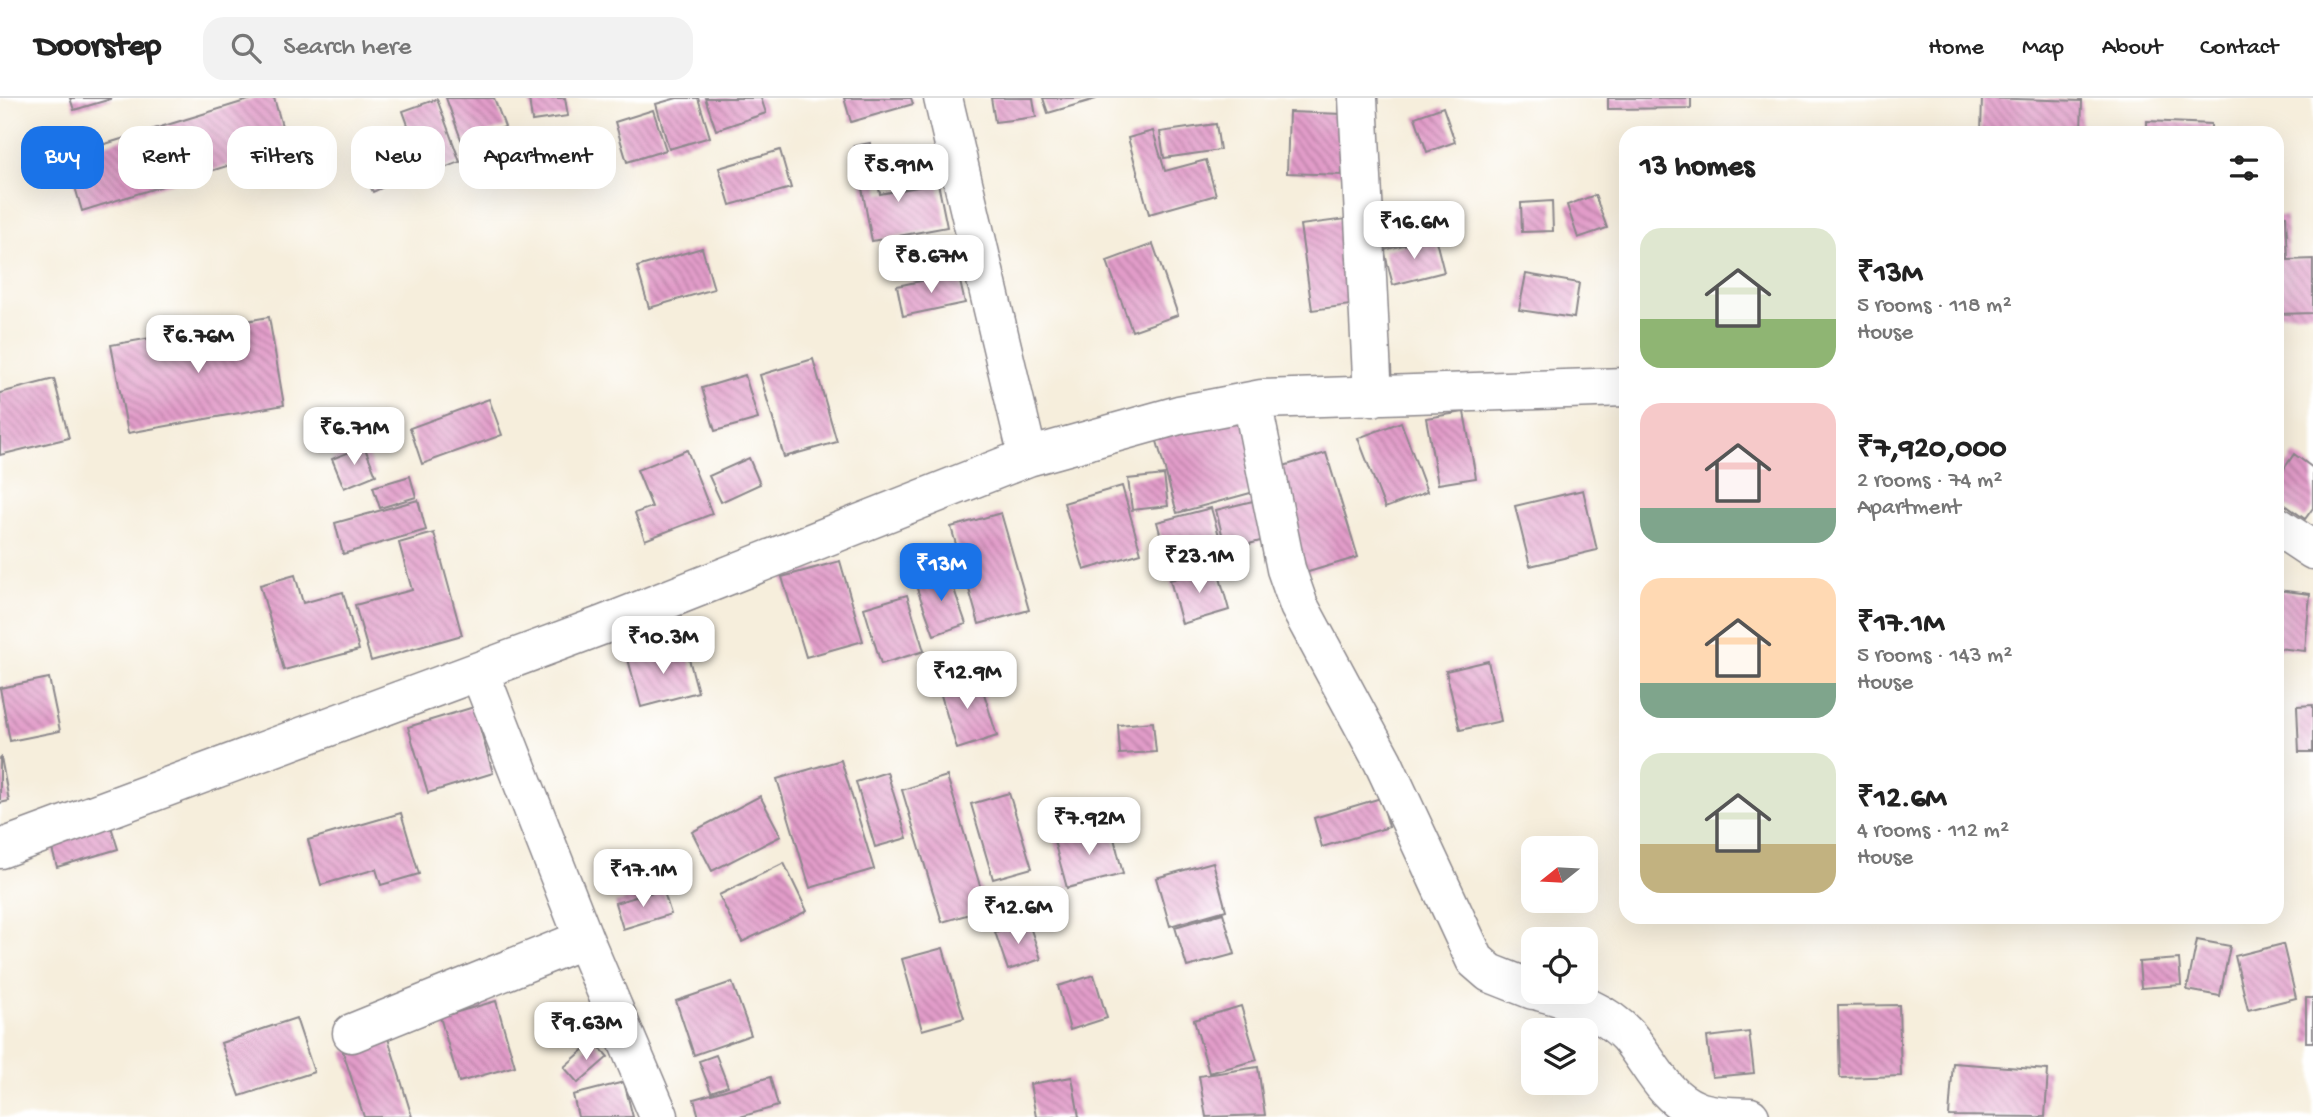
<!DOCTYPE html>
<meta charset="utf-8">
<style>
:root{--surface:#fff;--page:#f2f2f2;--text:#222;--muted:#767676;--line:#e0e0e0;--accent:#1a73e8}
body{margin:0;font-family:"Gochi Hand",sans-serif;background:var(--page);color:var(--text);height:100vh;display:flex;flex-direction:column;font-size:26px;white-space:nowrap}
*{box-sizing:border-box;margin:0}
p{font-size:23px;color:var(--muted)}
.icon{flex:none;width:38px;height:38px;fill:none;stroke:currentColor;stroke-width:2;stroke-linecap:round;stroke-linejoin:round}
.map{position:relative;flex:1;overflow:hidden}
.details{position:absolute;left:1619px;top:28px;width:665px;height:798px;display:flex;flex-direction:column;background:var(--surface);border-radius:21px;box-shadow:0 7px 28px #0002}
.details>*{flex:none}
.banner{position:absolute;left:21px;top:28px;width:665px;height:63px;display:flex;gap:14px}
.needle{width:46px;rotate:252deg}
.tools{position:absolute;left:1521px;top:738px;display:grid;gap:14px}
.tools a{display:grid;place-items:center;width:77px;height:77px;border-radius:14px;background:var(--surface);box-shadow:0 7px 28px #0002;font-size:35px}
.price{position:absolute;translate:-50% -60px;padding:0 16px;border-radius:14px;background:#fff;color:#222;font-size:23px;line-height:46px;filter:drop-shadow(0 2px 4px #0008)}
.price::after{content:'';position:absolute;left:50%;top:42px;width:21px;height:16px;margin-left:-10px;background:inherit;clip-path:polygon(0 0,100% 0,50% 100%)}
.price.selected{background:var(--accent);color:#fff}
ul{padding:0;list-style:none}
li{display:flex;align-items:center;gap:21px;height:175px;padding:0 21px}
li span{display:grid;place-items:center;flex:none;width:196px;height:140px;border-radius:21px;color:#555}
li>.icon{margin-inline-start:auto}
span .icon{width:84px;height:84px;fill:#fffc;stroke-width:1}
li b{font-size:30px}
h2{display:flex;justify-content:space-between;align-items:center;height:84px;padding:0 21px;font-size:30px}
.chip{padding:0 24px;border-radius:21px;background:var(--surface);box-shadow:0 7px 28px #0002;font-size:24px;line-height:63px}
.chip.selected{background:var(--accent);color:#fff}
header{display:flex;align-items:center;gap:42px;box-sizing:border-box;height:98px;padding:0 35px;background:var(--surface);border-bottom:2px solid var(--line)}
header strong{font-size:33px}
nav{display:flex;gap:38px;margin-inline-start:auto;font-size:24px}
.search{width:490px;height:63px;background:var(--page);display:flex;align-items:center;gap:18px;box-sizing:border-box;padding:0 24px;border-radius:21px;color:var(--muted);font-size:26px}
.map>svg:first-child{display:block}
.building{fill:url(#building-back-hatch)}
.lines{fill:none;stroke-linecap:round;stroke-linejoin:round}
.street-casing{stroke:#8c888c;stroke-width:41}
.street{stroke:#fff;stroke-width:38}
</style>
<header>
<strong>Doorstep</strong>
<div class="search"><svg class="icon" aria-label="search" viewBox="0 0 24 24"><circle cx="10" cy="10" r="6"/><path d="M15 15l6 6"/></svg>Search here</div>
<nav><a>Home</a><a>Map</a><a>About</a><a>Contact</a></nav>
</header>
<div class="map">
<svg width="2313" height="1019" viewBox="0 0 2313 1019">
<defs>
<pattern id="building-back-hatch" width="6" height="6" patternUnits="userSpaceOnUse" patternTransform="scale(1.75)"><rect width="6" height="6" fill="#e29cc9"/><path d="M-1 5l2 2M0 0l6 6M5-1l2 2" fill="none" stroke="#b77fa4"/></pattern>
</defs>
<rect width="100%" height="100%" fill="#fff"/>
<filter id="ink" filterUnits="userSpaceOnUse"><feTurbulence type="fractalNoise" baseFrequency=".0143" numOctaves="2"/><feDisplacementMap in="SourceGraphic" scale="14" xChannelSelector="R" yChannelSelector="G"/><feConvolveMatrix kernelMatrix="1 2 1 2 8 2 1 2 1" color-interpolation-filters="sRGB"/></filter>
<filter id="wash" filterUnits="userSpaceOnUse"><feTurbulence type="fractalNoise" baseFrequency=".00686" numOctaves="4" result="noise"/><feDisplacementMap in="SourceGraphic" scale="28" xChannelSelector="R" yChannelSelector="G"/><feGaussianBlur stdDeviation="1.57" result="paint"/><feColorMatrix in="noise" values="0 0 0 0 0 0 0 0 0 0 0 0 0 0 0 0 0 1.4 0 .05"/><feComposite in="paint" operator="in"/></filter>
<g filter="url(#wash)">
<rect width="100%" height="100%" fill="#f6eedc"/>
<g id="blocks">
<path class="building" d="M 70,0 L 111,0 L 111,1 L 74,12 Z
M 255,0 L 274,0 L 288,49 L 82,113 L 66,58 Z
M 446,0 L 494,0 L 505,29 L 462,44 Z
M 529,0 L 565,0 L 568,18 L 532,23 Z
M 677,0 L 698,0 L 710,39 L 669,51 L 656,6 Z
M 705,0 L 761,0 L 766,15 L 716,32 Z
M 844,0 L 911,0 L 913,6 L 851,24 Z
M 991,0 L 1033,0 L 1036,19 L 995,24 Z
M 1043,0 L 1096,0 L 1096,1 L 1048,15 Z
M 1608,0 L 1691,0 L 1691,10 L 1608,11 Z
M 1982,0 L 2082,3 L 2081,35 L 1981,35 Z
M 437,1 L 460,64 L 426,77 L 403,13 Z
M 1443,9 L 1455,44 L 1427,54 L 1415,19 Z
M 653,12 L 666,52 L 627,64 L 615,24 Z
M 1289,14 L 1343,16 L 1342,77 L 1287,75 Z
M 2147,23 L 2211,26 L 2211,35 L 2147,35 Z
M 1216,26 L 1220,52 L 1164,60 L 1160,34 Z
M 1153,33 L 1165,73 L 1206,62 L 1216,97 L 1149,116 L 1128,40 Z
M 406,42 L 420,72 L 373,94 L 358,64 Z
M 870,45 L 880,96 L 938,85 L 947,129 L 872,143 L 854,48 Z
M 780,52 L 791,90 L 730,107 L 719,70 Z
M 1595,97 L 1607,130 L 1578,140 L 1567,107 Z
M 1552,103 L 1553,133 L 1522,134 L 1521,105 Z
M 2277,118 L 2286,118 L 2288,162 L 2313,161 L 2313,215 L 2277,216 Z
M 1354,120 L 1366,205 L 1312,212 L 1300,127 Z
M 1435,139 L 1444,174 L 1393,187 L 1384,152 Z
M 1153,146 L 1178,217 L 1132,233 L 1107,163 Z
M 702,150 L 714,191 L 649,210 L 637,169 Z
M 958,175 L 965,205 L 903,218 L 897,188 Z
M 1526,176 L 1579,185 L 1574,220 L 1519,212 Z
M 269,219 L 284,307 L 128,335 L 111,247 Z
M 813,261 L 837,344 L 784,359 L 760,277 Z
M 745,277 L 758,321 L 715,333 L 702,290 Z
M 54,281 L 69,340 L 0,357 L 0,295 Z
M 489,301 L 502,337 L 422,366 L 410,330 Z
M 1243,312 L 1265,391 L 1177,415 L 1155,336 Z
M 1464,314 L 1476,380 L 1438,386 L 1426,320 Z
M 1401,324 L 1427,394 L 1385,410 L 1358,340 Z
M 364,348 L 376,377 L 344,390 L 332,361 Z
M 687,352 L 712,416 L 645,442 L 635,415 L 652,409 L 637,372 Z
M 1326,355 L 1358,459 L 1305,475 L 1274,371 Z
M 2294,356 L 2313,370 L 2313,410 L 2305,421 L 2277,401 L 2277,381 Z
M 749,360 L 760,386 L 721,404 L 709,378 Z
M 1164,377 L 1168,408 L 1132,412 L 1128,381 Z
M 410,378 L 416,399 L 380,410 L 373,389 Z
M 1122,388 L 1141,455 L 1084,472 L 1064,405 Z
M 1583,392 L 1597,452 L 1530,468 L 1515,408 Z
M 418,402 L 426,432 L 343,456 L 335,425 Z
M 1257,402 L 1268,441 L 1226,452 L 1216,412 Z
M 1211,410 L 1225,458 L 1170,473 L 1157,424 Z
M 1001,415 L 1029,512 L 979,526 L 951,429 Z
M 434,435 L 462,537 L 371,563 L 355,507 L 412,492 L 399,445 Z
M 840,463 L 863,543 L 806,559 L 782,479 Z
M 1217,469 L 1229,512 L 1182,526 L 1170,482 Z
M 948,474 L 966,526 L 934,537 L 915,485 Z
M 295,477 L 303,505 L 343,494 L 359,552 L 284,572 L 260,487 Z
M 2277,492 L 2310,496 L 2305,553 L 2277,550 Z
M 907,497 L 924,553 L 881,566 L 864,510 Z
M 685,546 L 698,594 L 641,609 L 628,561 Z
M 1488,563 L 1501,623 L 1460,632 L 1446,573 Z
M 978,576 L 997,638 L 957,651 L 938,587 Z
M 49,580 L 60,633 L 10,643 L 0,590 Z
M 2313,607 L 2313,654 L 2299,654 L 2297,608 Z
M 474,609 L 493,675 L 428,695 L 408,629 Z
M 1153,624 L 1156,654 L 1120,656 L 1118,627 Z
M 1,659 L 9,703 L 0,705 L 0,660 Z
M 841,662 L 874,771 L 810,790 L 777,681 Z
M 887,674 L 907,740 L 875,749 L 856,684 Z
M 947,678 L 987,811 L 942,824 L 902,692 Z
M 1009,695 L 1032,770 L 993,781 L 971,706 Z
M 760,698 L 781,738 L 712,773 L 692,734 Z
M 1381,700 L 1389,729 L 1322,749 L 1314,720 Z
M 401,715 L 419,776 L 381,787 L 376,771 L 321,787 L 308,742 Z
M 108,719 L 118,751 L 57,769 L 48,737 Z
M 1111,728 L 1123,776 L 1067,790 L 1054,743 Z
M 1213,764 L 1226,812 L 1170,828 L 1156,780 Z
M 784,765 L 807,813 L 742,844 L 719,797 Z
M 663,791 L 671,816 L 623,831 L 615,805 Z
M 1223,815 L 1235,856 L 1187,869 L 1175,829 Z
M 1028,823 L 1041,861 L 1008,872 L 995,834 Z
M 2197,842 L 2230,848 L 2220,898 L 2187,892 Z
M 2283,846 L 2296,900 L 2248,912 L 2235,858 Z
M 943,850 L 964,920 L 922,932 L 902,861 Z
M 2179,861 L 2181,887 L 2141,890 L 2139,864 Z
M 1094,877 L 1107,920 L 1070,932 L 1058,888 Z
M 732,884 L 751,937 L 694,957 L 676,903 Z
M 2306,900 L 2313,900 L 2313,944 L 2306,944 Z
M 496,903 L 515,968 L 459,984 L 440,919 Z
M 1899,907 L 1901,978 L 1840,980 L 1838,908 Z
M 1241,908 L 1257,962 L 1209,975 L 1194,922 Z
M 296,920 L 314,974 L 240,998 L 221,945 Z
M 1749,934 L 1754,975 L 1712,979 L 1707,939 Z
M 388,940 L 412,1019 L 364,1019 L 343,954 Z
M 594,943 L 608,959 L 578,985 L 564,969 Z
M 716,957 L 728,988 L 711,994 L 699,963 Z
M 1953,965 L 2048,972 L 2045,1019 L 1949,1018 Z
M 1258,969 L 1265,1017 L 1206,1019 L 1199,978 Z
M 770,979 L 778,1008 L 740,1019 L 699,1019 L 694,1001 Z
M 1072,979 L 1079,1019 L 1036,1019 L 1030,986 Z
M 624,984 L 633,1019 L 578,1019 L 573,997 Z"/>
</g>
</g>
<g filter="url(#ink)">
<use href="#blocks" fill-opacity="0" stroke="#8c888c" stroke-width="2"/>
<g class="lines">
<g class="street-casing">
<path id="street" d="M 943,0 L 1028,359
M 1358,0 L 1373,299
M 1252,303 L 1286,471 L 1299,508 L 1383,664 L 1475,862 L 1490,875 L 1533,892
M 2277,428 L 2313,452
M 479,573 L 584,841 L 659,1018
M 0,751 L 603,527 L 1028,359 L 1179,317 L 1262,301 L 1626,289
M 1542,894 C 1573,902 1606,914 1628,938 C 1650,964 1663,999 1696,1012 C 1712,1019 1733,1018 1750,1019
M 352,935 L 584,841"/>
</g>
<use href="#street" class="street"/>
</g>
</g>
</svg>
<div class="tools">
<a><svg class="needle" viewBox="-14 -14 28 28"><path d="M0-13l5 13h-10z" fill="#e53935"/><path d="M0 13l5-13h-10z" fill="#767676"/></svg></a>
<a><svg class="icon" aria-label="locate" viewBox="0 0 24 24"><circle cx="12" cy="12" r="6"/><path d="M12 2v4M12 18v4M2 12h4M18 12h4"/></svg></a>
<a><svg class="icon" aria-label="layers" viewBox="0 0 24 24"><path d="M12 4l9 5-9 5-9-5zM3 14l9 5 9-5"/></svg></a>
</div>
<b class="price" style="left:898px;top:106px">₹5.91M</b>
<b class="price" style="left:1414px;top:163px">₹16.6M</b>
<b class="price" style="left:931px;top:197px">₹8.67M</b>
<b class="price" style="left:198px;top:277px">₹6.76M</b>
<b class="price" style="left:354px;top:369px">₹6.71M</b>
<b class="price" style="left:1199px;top:497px">₹23.1M</b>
<b class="price selected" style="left:941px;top:505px">₹13M</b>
<b class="price" style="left:663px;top:578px">₹10.3M</b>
<b class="price" style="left:967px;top:613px">₹12.9M</b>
<b class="price" style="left:1089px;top:759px">₹7.92M</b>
<b class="price" style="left:643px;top:811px">₹17.1M</b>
<b class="price" style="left:1018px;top:848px">₹12.6M</b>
<b class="price" style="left:586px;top:964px">₹9.63M</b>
<div class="banner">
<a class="chip selected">Buy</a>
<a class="chip">Rent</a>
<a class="chip">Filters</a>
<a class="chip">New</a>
<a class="chip">Apartment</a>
</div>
<section class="details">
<h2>13 homes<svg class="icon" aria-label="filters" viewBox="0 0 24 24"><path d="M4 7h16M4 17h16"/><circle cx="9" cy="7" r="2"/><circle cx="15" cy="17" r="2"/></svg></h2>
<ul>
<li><span style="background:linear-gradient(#dfe7d0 65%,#8fb573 0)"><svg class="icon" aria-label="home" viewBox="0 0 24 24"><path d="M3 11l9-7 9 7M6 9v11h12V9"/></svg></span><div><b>₹13M</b><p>5 rooms · 118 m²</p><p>House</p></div></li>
<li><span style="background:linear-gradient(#f6c9c9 75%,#7fa58c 0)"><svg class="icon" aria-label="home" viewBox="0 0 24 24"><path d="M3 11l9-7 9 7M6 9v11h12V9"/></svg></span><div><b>₹7,920,000</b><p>2 rooms · 74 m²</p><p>Apartment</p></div></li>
<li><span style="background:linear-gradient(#ffd9b3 75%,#7fa58c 0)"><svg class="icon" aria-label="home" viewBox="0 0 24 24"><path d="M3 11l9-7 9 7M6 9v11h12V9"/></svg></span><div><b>₹17.1M</b><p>5 rooms · 143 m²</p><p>House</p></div></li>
<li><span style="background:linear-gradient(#dfe7d0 65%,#c2b280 0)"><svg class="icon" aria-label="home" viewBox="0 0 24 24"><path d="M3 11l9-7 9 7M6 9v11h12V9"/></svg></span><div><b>₹12.6M</b><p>4 rooms · 112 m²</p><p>House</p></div></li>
</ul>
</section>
</div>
